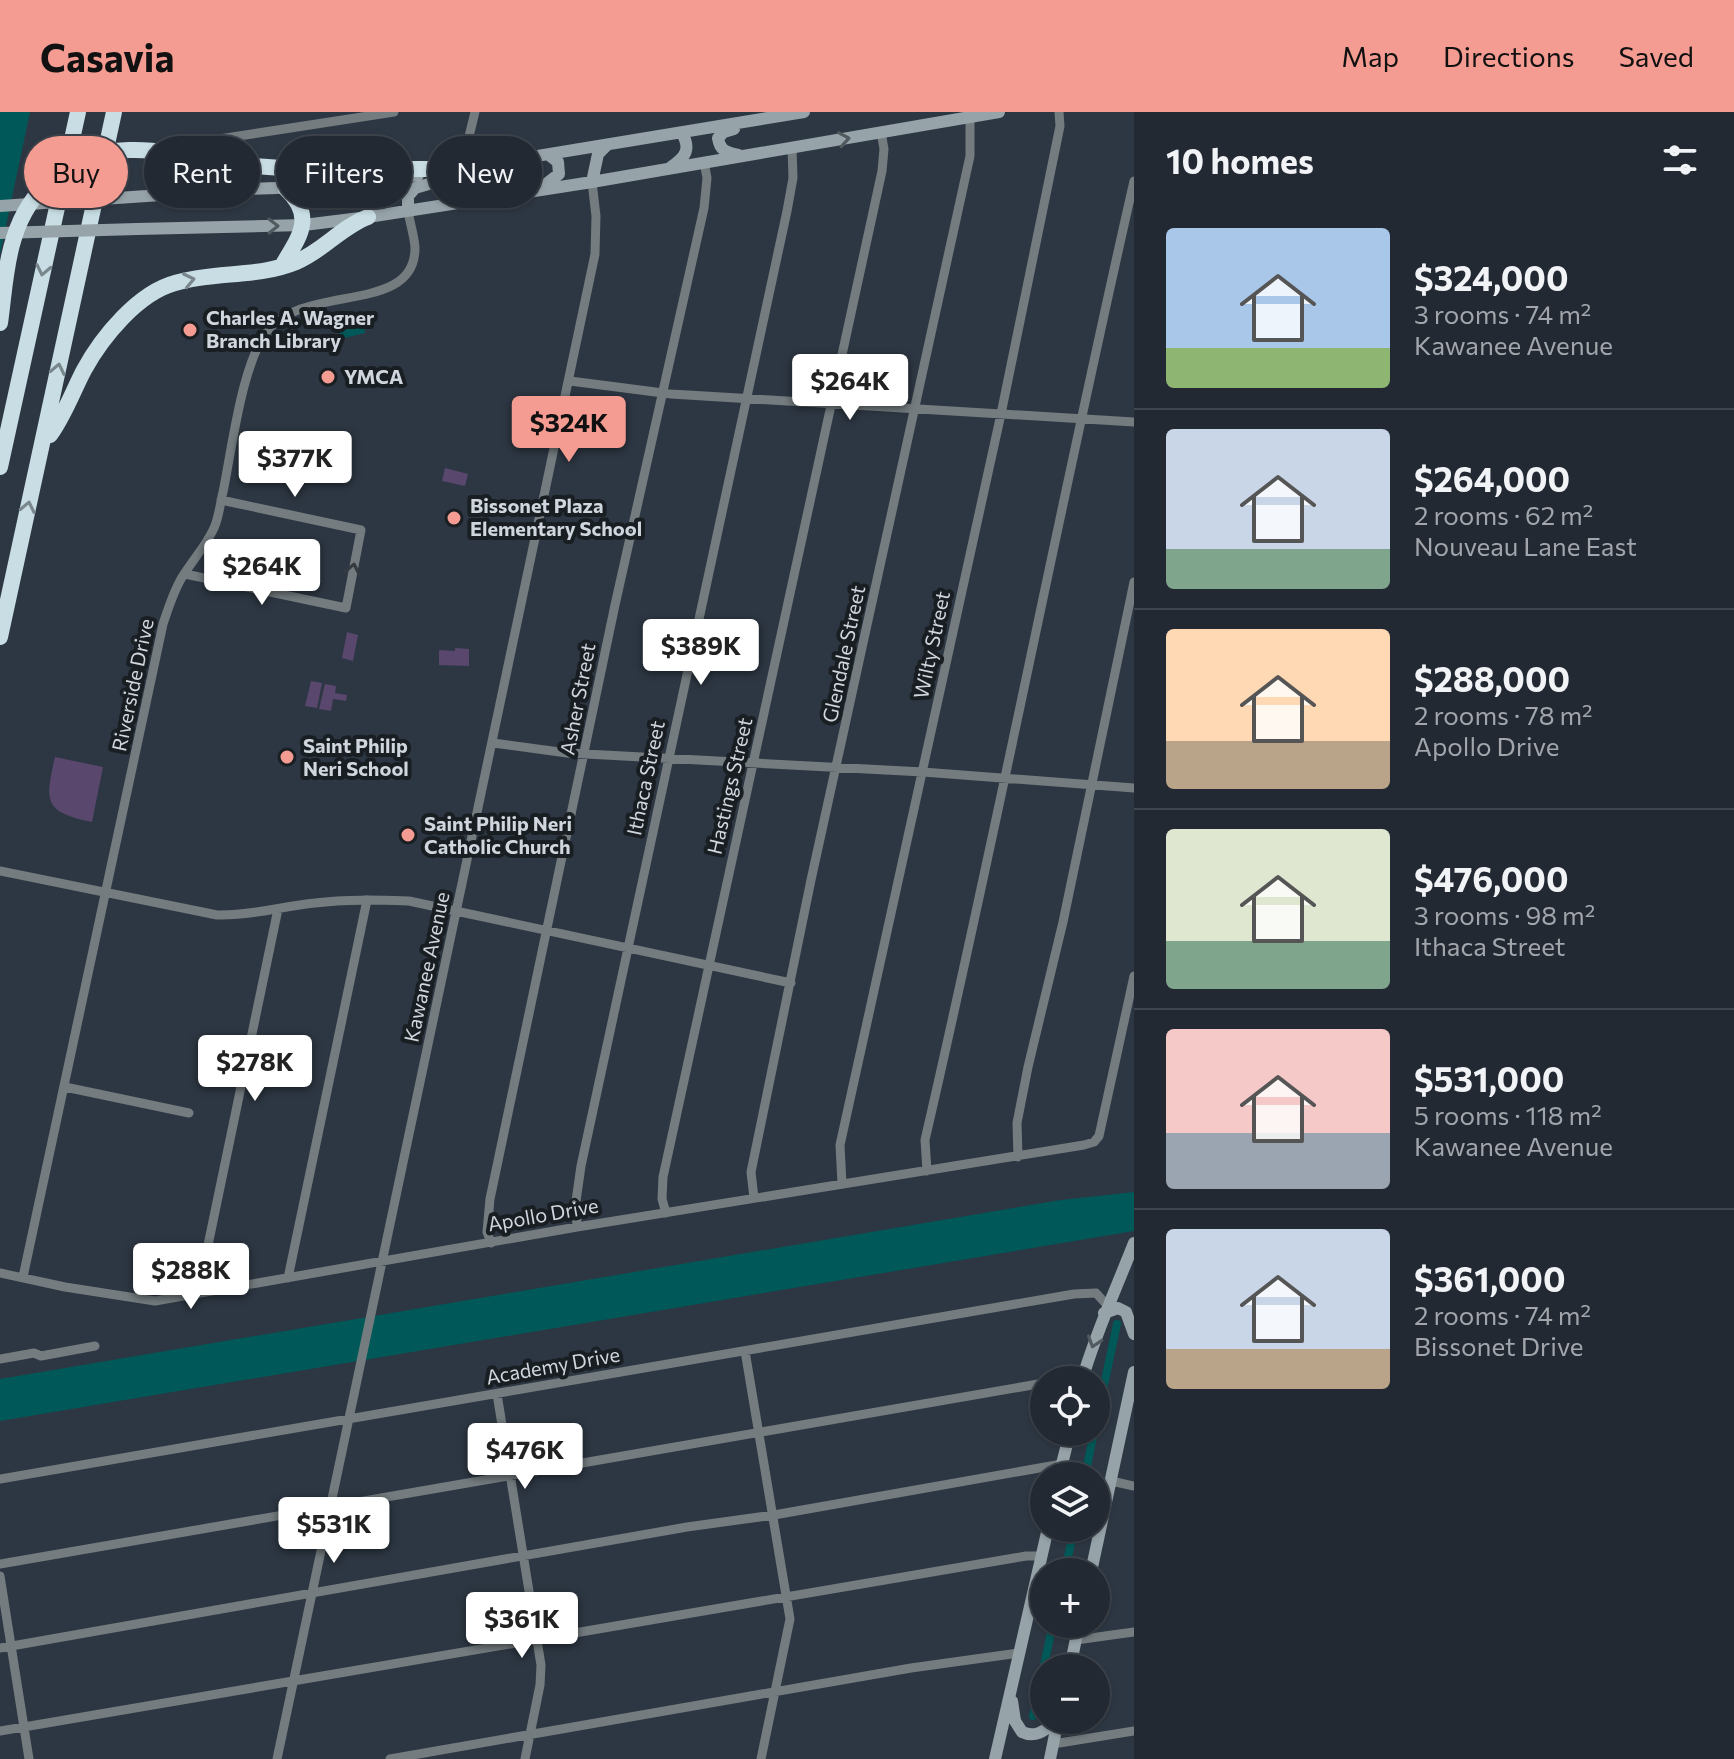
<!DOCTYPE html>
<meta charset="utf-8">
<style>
:root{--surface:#222932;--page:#2a313a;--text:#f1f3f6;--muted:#a2a6ac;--line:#3f454d;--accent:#f59c92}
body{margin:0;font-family:Commissioner,sans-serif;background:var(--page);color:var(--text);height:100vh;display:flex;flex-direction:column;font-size:30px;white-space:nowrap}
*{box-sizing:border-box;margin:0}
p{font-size:26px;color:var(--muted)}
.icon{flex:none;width:44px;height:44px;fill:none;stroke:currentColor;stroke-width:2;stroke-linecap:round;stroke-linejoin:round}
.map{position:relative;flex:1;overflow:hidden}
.panel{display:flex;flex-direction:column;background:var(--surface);width:600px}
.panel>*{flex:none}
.hud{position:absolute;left:24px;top:24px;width:760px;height:72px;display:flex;gap:16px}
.controls{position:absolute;left:1030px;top:1254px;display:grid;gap:16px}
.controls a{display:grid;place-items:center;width:80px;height:80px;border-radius:50%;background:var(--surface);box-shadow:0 2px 6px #0004,0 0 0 2px var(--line);font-size:40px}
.price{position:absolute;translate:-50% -68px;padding:0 18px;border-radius:8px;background:#fff;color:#222;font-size:26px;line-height:52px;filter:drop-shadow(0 2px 4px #0008)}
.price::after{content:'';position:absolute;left:50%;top:48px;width:24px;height:18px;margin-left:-12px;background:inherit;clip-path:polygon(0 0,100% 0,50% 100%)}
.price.active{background:var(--accent);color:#111}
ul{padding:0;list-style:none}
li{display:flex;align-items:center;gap:24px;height:200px;padding:0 32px}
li+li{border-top:2px solid var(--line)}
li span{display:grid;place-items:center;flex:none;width:224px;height:160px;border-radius:8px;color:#555}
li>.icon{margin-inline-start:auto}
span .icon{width:96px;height:96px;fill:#fffc;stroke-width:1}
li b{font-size:34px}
h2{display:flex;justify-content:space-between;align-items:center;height:96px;padding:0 32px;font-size:34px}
.tag{padding:0 28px;border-radius:36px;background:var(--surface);box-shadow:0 2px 6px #0004,0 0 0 2px var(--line);font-size:28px;line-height:72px}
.tag.active{background:var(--accent);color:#111}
header{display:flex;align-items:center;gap:48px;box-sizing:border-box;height:112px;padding:0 40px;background:var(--accent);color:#111}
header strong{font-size:38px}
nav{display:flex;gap:44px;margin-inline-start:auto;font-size:28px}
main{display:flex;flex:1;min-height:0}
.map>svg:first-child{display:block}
.green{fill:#59476d}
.water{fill:#005958}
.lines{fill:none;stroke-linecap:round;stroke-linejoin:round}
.canal{stroke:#005958;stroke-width:8}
.minor{stroke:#747c7f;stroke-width:9}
.secondary{stroke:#96a3a8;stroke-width:12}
.motorway{stroke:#c8dde4;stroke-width:16}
.secondary-bridge{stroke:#96a3a8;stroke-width:12}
.motorway-bridge{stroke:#c8dde4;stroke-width:16}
.oneway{stroke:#515a5f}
.oneway2{stroke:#79878d}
.oneway3{stroke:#343a3f}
.poi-dot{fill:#f59c92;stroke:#191e23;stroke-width:3}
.labels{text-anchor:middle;stroke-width:8;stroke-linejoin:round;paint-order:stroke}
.poi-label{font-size:20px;font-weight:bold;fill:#cfd6dd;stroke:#191e23;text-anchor:start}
.street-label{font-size:20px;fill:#cfd6dd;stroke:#191e23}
</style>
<header>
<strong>Casavia</strong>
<nav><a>Map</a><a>Directions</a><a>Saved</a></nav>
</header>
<main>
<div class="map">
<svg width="1134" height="1647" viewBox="0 0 1134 1647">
<rect width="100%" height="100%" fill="#2d3743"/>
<path class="green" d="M 445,356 L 468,362 L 465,374 L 442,369 Z
M 347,520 L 358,523 L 353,549 L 342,546 Z
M 455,536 L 469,537 L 469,554 L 439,553 L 439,538 L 455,539 Z
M 311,569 L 322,571 L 317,596 L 305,594 Z
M 325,572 L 336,574 L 335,581 L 347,583 L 346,589 L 333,587 L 331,599 L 319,597 Z
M 55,645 L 103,655 L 92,710 C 43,700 45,689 55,645 Z"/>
<path class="water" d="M 0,0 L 30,0 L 0,142 Z
M 363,206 L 365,221 L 340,227 L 338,210 Z
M 1134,1080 L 1134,1119 L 0,1309 L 0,1267 L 1061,1088 Z"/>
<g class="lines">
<path class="canal" d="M 1096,1311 L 1117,1212
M 1085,1364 L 1094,1320
M 1065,1460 L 1074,1416
M 1033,1604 L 1053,1512"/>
<path class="minor" d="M 187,32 L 394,0
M 461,57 L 475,0
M 570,269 L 671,282 L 1134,310
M 185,462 L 346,496 L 361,418 L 221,388
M 493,631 L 567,641 L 923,660 L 1134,676
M 0,759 L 217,803 C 251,804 283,794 315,791 C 346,787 377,788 409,789 L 791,871
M 65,975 L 189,1001
M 1018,1045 L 1017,1011 L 1028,955 L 1063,810 L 1134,470
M 927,1059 L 925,1028 C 999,709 1061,388 1134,69
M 842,1072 L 840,1033 L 1001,302 L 1060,14 L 1059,0
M 754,1086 L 751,1060 L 811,768 L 970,44 L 970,5
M 666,1101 L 662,1087 L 663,1065 L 882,59 L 884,37 L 881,20
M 577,1115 L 576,1089 L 581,1054 L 787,99 L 793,66 L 792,36
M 491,1131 L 487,1120 L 490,1087 L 615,493 L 704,96 L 707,66 L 704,50
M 0,1161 L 65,1175 L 155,1189 L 577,1115 L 1084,1033 L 1094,1030 L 1099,1024 L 1134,864
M 23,1165 L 163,512 C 168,497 173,481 181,467 C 191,450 206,434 214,416 C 219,405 220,392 223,380 C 232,337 242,250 268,218 C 307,171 416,203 415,135 C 414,123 410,111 408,99
M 288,1166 L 367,788
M 204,1180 L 207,1138 L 278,797
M 745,1239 L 790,1507 L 761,1647
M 0,1247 L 34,1241 L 41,1244 L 95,1234
M 1064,1268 L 1083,1265
M 497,1282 L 541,1553 L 540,1573 L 525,1647
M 0,1367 L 1074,1182 L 1096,1181 L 1107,1193
M 1111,1369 L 1134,1374
M 0,1452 L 1044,1271
M 0,1464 L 29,1647
M 1076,1528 L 1134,1520
M 0,1536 L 687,1415 L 774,1403 L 1062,1352
M 0,1619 L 1026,1444 L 1041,1444
M 1053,1632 L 1134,1619
M 277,1647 L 595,142 L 596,104 L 592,70
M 390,1647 L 911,1556 L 1019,1541"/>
<path class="secondary" d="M 734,17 L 724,20 L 718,26 C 720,39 726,40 739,43
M 671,55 C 686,45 691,37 682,21
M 452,58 L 804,0
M 592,70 L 598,42 L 607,33
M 541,76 L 559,62 L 558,50 L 549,43
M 249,77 L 338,74 L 418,63
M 408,99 L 408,84 L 415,76 L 446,67 L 461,57
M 137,117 L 304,113 L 368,105 L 592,70 L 999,0
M 1104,1201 L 1118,1196 L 1126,1200 L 1134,1222
M 1082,1268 C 1096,1220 1116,1177 1134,1131
M 1059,1364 L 1070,1320
M 1091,1460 L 1134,1260
M 1070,1556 L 1079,1512
M 1012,1589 L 1015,1609 L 1022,1620 C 1037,1627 1046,1617 1058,1608
M 995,1647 L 1048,1416
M 1050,1647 L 1058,1608"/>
<path class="motorway" d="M 241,53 L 296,57 L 461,57
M 282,154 C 299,125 316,105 286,77
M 50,323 C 64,304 73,279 84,258 C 102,225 138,181 175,171 C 215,159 257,166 296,150 C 323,139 341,115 368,105
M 0,355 L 78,0
M 0,525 L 114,0"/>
<path class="secondary-bridge" d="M 0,94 L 249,77
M 0,121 L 137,117"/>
<path class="motorway-bridge" d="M 0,211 C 4,184 5,153 14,126 C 21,103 34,82 53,66 C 108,19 178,43 241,53"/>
</g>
<defs><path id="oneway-chevron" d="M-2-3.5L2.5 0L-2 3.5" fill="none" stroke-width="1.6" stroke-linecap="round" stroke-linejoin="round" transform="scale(2)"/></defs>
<g class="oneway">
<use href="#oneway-chevron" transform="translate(844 27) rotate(-10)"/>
<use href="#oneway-chevron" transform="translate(273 114) rotate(-1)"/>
<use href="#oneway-chevron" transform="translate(1094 1230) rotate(108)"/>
</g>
<g class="oneway2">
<use href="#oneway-chevron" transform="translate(43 158) rotate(102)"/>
<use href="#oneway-chevron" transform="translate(189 168) rotate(-12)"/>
<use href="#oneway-chevron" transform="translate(58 257) rotate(-78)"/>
<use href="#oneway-chevron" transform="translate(28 395) rotate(-78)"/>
</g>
<use class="oneway3" href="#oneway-chevron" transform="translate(353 457) rotate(-79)"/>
<g class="poi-dot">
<circle cx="190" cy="218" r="8"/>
<circle cx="328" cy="265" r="8"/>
<circle cx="454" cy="406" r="8"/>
<circle cx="287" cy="645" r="8"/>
<circle cx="408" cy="723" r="8"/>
</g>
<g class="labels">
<g class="poi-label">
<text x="206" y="213">Charles A. Wagner<tspan x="206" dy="23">Branch Library</tspan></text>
<text x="344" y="272">YMCA</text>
<text x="470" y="401">Bissonet Plaza<tspan x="470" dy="23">Elementary School</tspan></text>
<text x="303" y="641">Saint Philip<tspan x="303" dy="23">Neri School</tspan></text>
<text x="424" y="719">Saint Philip Neri<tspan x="424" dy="23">Catholic Church</tspan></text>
</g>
<g class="street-label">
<text transform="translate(932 533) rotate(-78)" y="7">Wilty Street</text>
<text transform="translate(844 542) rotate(-78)" y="7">Glendale Street</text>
<text transform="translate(133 573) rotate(-78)" y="7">Riverside Drive</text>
<text transform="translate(578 587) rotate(-79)" y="7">Asher Street</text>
<text transform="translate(646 666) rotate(-78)" y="7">Ithaca Street</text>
<text transform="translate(730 674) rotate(-77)" y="7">Hastings Street</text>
<text transform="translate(427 855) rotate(-78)" y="7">Kawanee Avenue</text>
<text transform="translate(543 1103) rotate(-10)" y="7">Apollo Drive</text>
<text transform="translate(553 1254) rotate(-10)" y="7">Academy Drive</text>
</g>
</g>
</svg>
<div class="controls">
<a><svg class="icon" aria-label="locate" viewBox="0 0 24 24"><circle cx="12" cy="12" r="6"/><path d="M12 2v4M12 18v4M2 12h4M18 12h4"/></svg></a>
<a><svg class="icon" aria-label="layers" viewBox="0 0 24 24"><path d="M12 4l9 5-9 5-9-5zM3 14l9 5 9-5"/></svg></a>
<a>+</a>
<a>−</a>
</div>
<b class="price" style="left:850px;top:310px">$264K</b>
<b class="price active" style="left:569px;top:352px">$324K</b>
<b class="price" style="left:295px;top:387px">$377K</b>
<b class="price" style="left:262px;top:495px">$264K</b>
<b class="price" style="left:701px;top:575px">$389K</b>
<b class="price" style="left:255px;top:991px">$278K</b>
<b class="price" style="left:191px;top:1199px">$288K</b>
<b class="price" style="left:525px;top:1379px">$476K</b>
<b class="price" style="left:334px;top:1453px">$531K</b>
<b class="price" style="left:522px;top:1548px">$361K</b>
<div class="hud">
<a class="tag active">Buy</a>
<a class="tag">Rent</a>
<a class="tag">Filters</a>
<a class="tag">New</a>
</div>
</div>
<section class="panel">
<h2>10 homes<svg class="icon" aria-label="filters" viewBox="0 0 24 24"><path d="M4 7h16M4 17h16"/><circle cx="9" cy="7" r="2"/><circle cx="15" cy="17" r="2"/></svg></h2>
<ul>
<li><span style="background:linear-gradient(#a9c7e8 75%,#8fb573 0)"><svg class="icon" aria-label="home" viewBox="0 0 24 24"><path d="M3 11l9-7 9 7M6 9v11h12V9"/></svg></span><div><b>$324,000</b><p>3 rooms · 74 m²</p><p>Kawanee Avenue</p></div></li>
<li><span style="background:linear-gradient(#c9d6e8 75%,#7fa58c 0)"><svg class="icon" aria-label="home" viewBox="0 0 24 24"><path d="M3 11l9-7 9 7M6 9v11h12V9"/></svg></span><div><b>$264,000</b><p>2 rooms · 62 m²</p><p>Nouveau Lane East</p></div></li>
<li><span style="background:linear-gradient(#ffd9b3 70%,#b9a48a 0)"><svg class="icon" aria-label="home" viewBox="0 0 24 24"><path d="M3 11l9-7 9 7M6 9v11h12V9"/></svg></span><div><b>$288,000</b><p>2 rooms · 78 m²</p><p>Apollo Drive</p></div></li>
<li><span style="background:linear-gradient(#dfe7d0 70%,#7fa58c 0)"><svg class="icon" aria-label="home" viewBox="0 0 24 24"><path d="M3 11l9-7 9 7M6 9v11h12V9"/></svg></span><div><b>$476,000</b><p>3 rooms · 98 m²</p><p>Ithaca Street</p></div></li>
<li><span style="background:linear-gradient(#f6c9c9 65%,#9aa5b1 0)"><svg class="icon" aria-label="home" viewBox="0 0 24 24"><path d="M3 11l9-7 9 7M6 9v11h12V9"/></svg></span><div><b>$531,000</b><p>5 rooms · 118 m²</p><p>Kawanee Avenue</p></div></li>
<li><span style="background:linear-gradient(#c9d6e8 75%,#b9a48a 0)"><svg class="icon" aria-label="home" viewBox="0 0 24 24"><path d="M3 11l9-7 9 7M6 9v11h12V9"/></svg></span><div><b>$361,000</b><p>2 rooms · 74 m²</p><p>Bissonet Drive</p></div></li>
</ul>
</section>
</main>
